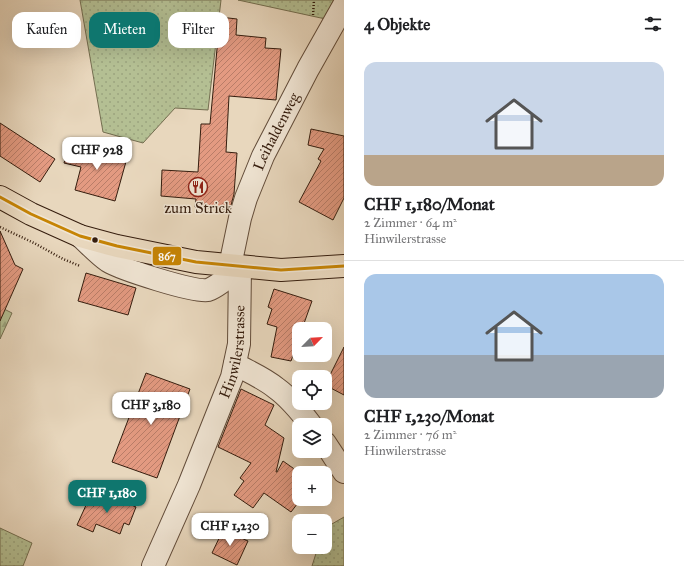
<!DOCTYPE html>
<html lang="de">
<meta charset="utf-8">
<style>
:root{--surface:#fff;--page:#f2f2f2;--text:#202124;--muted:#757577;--line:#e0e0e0;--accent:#0f766e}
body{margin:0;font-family:"IM FELL Great Primer",serif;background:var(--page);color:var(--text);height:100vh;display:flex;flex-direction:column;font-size:15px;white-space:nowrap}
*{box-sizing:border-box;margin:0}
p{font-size:13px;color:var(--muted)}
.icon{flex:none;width:22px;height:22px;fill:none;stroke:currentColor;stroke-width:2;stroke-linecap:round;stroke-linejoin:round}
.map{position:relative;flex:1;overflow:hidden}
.side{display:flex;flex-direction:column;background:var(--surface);width:340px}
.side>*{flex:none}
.hud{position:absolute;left:12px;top:12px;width:272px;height:36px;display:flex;gap:8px}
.needle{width:26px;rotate:66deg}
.buttons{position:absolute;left:292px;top:322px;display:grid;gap:8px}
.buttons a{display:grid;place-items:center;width:40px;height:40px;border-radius:8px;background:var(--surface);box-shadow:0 4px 16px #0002;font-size:20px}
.price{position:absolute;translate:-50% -34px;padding:0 9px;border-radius:8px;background:#fff;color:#222;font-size:13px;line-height:26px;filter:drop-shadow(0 1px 2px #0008)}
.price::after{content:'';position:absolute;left:50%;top:24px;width:12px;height:9px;margin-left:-6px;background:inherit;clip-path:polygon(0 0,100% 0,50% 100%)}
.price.on{background:var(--accent);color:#fff}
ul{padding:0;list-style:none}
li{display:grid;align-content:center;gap:8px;height:212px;padding:0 20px}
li+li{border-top:1px solid var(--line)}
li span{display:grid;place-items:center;height:124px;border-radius:12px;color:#555}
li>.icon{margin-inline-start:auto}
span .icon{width:72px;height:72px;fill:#fffc;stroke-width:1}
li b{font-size:17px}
h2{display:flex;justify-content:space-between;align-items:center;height:48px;padding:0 20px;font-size:17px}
.chip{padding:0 14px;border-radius:12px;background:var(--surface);box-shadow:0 4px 16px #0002;font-size:14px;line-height:36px}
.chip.on{background:var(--accent);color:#fff}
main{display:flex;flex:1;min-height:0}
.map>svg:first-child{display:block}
.green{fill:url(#green-dots);stroke:#746e50}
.forest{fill:url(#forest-firs);stroke:#746e50}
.building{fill:url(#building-hatch);stroke:#351d0e}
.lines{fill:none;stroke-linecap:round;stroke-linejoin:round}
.minor-casing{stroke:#624c3a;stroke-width:24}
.major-casing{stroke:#351d0e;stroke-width:24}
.path{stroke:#351d0e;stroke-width:2.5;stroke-dasharray:1 2;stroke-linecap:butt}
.minor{stroke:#f0e5d4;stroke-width:22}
.major{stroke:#e8d7bd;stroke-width:22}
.bus-1-casing{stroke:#f0e5d4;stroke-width:6}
.bus-1{stroke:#c68404;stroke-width:3}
.bus-dot{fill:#351d0e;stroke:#f0e5d4;stroke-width:1.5}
.labels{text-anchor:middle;stroke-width:3;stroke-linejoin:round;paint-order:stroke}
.street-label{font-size:15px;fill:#351d0e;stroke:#f0e5d4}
.poi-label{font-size:15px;fill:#351d0e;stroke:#f0e5d4}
.line-badge{stroke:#f0e5d4;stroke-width:1.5}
.badge-label{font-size:11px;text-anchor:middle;font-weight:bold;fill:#fff}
</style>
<main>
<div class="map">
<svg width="344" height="566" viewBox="0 0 344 566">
<defs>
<pattern id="green-dots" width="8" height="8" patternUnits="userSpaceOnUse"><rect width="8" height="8" fill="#b4bf93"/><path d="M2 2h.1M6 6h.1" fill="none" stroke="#9ba47e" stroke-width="1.8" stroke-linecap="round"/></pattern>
<pattern id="forest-firs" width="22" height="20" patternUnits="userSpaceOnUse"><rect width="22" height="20" fill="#b4bf93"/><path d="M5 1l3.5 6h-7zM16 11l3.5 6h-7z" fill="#9ba47e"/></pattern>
<pattern id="building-hatch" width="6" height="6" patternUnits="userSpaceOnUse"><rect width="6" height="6" fill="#e39a81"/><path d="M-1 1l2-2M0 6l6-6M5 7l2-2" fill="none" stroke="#b97d68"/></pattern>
</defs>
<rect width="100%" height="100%" fill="#e8d7bd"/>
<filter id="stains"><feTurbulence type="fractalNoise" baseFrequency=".005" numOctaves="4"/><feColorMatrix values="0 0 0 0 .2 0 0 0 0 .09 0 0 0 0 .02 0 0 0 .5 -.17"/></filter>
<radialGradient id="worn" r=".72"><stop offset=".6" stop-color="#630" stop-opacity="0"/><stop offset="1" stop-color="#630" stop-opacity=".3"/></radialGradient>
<path class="green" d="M 80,0 L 221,0 L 208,110 L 175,108 L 143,143 L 103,132 Z
M 238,0 L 344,0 L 344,23 Z
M 344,517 L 344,566 L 312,566 L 318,547 L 325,547 L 325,528 Z
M 0,528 L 32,543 L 23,566 L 0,566 Z"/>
<path class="forest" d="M 0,307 L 12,313 L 0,339 Z"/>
<path class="building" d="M 220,17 L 237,19 L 236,35 L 266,38 L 265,48 L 281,49 L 276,100 L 229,96 L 226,152 L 237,153 L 234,194 L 230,209 L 195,207 L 196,199 L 161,196 L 162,170 L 198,172 L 201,124 L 210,124 Z
M 0,123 L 55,159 L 40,182 L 0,156 Z
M 311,129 L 344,136 L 344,198 L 333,220 L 299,202 L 321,161 L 318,159 L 324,149 L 308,145 Z
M 70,142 L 127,158 L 115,201 L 75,190 L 81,167 L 64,163 Z
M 0,231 L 15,265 L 23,269 L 0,321 Z
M 86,273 L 136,288 L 128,315 L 78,301 Z
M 274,289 L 312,301 L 302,329 L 299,329 L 299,339 L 291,361 L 271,357 L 277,327 L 267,324 L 272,309 L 268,307 Z
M 344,347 L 344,395 L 325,385 Z
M 146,373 L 190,389 L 157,478 L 112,462 Z
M 241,389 L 274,405 L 265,425 L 284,438 L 276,472 L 277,472 L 283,461 L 300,473 L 299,499 L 301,499 L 291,512 L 264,493 L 253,508 L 234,495 L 244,481 L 240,478 L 251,463 L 218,447 Z
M 100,492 L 136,507 L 129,525 L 124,523 L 120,534 L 96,524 L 93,532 L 77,525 L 87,503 L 94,506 Z
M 223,530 L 248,541 L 237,565 L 212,553 Z"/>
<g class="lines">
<g class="minor-casing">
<g id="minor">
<path d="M 80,236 C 89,244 98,254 108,261 C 121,269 195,293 208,290 C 219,286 231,275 240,267"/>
<path id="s1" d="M 230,266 L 240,218 L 246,198 L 263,156 L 308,69 L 344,5"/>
<path d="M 235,364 C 249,372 264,378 276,388 C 290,398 301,412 311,425"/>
<path d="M 325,443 L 344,472"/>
<path id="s2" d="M 153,566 L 189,485 L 232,377 L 239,344 L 240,267"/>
</g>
</g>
<g class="major-casing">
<path id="major" d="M 0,197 L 31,214 L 80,236 L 117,246 L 196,262 L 281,270 L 344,266"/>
</g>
<path class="path" d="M 313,15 L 314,0
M 0,227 L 34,243 L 63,259 L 80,266"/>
<use href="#minor" class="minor"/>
<use href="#major" class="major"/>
<g class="bus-1-casing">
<path id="bus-1" d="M 0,197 L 31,214 L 80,236 L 117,246 L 196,262 L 281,270 L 344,266"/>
</g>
<use href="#bus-1" class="bus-1"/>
</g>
<defs>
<g id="restaurant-ring" transform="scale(1)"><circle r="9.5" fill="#f0e5d4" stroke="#8f2418" stroke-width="1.5"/><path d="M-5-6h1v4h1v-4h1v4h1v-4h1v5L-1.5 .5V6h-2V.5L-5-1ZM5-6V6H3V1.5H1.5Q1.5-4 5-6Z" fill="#8f2418"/></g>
</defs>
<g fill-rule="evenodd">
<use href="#restaurant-ring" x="198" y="187"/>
</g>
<circle class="bus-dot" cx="95" cy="240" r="3.5"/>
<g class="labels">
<g class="street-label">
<text dy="5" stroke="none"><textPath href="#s1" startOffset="143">Leihaldenweg</textPath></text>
<text dy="5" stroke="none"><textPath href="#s2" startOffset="230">Hinwilerstrasse</textPath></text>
</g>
<g class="poi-label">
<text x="198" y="213">zum Strick</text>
</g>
</g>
<rect class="line-badge" x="152" y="246" width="30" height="20" rx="4" fill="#c68404"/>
<g class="badge-label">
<text x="167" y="260">867</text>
</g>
<rect width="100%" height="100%" filter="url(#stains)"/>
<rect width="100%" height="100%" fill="url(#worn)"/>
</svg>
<div class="buttons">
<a><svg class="needle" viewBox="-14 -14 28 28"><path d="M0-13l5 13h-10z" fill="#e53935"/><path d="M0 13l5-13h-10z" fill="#757577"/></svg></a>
<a><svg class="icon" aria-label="locate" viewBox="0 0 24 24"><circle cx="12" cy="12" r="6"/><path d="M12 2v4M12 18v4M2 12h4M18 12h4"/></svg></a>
<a><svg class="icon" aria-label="layers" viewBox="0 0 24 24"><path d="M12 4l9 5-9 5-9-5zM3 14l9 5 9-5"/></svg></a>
<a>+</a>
<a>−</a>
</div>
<b class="price" style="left:97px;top:171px">CHF 928</b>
<b class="price" style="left:151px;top:426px">CHF 3,180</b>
<b class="price on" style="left:107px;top:514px">CHF 1,180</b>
<b class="price" style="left:230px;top:547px">CHF 1,230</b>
<div class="hud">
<a class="chip">Kaufen</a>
<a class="chip on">Mieten</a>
<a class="chip">Filter</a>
</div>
</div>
<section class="side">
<h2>4 Objekte<svg class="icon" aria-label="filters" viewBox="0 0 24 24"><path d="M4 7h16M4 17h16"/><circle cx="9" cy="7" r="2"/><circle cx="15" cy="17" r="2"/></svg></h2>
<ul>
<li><span style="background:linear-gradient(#c9d6e8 75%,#b9a48a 0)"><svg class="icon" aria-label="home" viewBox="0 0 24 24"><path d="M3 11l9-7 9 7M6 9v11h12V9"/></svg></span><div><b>CHF 1,180/Monat</b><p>2 Zimmer · 64 m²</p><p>Hinwilerstrasse</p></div></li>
<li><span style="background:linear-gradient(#a9c7e8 65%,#9aa5b1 0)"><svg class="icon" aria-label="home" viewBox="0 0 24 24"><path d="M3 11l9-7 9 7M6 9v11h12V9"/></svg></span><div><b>CHF 1,230/Monat</b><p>2 Zimmer · 76 m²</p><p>Hinwilerstrasse</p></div></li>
</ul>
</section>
</main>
